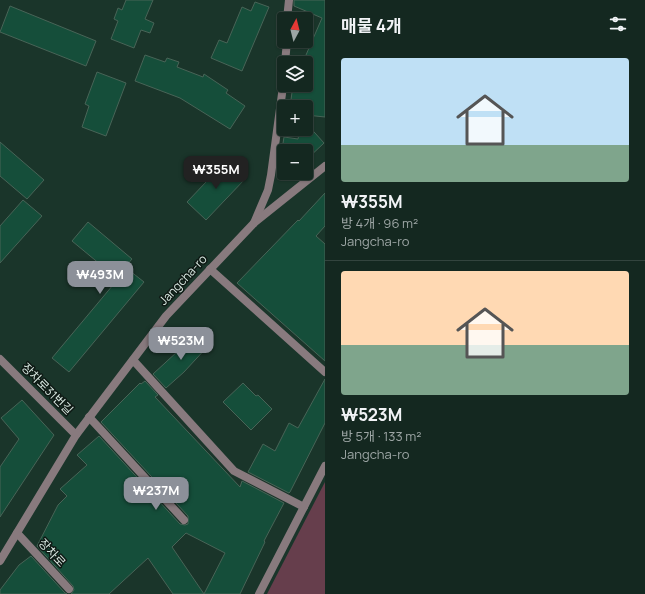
<!DOCTYPE html>
<html lang="ko">
<meta charset="utf-8">
<style>
:root{--surface:#142820;--page:#21342d;--text:#f1f3f6;--muted:#9da6a5;--line:#33443e;--accent:#8c9099}
body{margin:0;font-family:Manrope,"Noto Sans KR",sans-serif;background:var(--page);color:var(--text);height:100vh;display:flex;flex-direction:column;font-size:15px;white-space:nowrap}
*{box-sizing:border-box;margin:0}
p{font-size:13px;color:var(--muted)}
.icon{flex:none;width:22px;height:22px;fill:none;stroke:currentColor;stroke-width:2;stroke-linecap:round;stroke-linejoin:round}
.map{position:relative;flex:1;overflow:hidden}
.sheet{display:flex;flex-direction:column;background:var(--surface);width:320px}
.sheet>*{flex:none}
.needle{width:26px;rotate:7deg}
.fabs{position:absolute;left:277px;top:12px;display:grid;gap:8px}
.fabs a{display:grid;place-items:center;width:36px;height:36px;border-radius:4px;background:var(--surface);box-shadow:0 1px 3px #0004,0 0 0 1px var(--line);font-size:20px}
.price{position:absolute;translate:-50% -34px;padding:0 9px;border-radius:8px;background:var(--accent);color:#fff;font-size:13px;line-height:26px;filter:drop-shadow(0 1px 2px #0008)}
.price::after{content:'';position:absolute;left:50%;top:24px;width:12px;height:9px;margin-left:-6px;background:inherit;clip-path:polygon(0 0,100% 0,50% 100%)}
.price.on{background:#222;color:#fff}
ul{padding:0;list-style:none}
li{display:grid;align-content:center;gap:8px;height:212px;padding:0 16px}
li+li{border-top:1px solid var(--line)}
li span{display:grid;place-items:center;height:124px;border-radius:4px;color:#555}
li>.icon{margin-inline-start:auto}
span .icon{width:72px;height:72px;fill:#fffc;stroke-width:1}
li b{font-size:17px}
h2{display:flex;justify-content:space-between;align-items:center;height:48px;padding:0 16px;font-size:17px}
main{display:flex;flex:1;min-height:0}
.map>svg:first-child{display:block}
.green{fill:#663e4c}
.building{fill:#154e3a;stroke:#486457;fill-rule:evenodd}
.lines{fill:none;stroke-linecap:round;stroke-linejoin:round}
.service{stroke:#887a7e;stroke-width:8}
.minor{stroke:#887a7e;stroke-width:8}
.labels{text-anchor:middle;stroke-width:3;stroke-linejoin:round;paint-order:stroke}
.street-label{font-size:12px;fill:#d8e8e1;stroke:#0e1914}
</style>
<main>
<div class="map">
<svg width="325" height="594" viewBox="0 0 325 594">
<rect width="100%" height="100%" fill="#1a352a"/>
<path class="green" d="M 325,482 L 325,594 L 267,594 Z"/>
<path class="building" d="M 126,0 L 153,0 L 145,19 L 154,23 L 150,33 L 141,30 L 134,48 L 111,39 L 118,21 L 114,19 L 118,8 L 122,10 Z
M 294,0 L 325,0 L 325,117 L 306,115 L 306,107 L 290,107 L 293,85 L 306,85 L 306,55 L 322,18 L 294,6 Z
M 255,2 L 269,7 L 242,71 L 211,58 L 219,40 L 227,43 L 242,7 L 251,11 Z
M 10,6 L 96,41 L 86,66 L 0,32 Z
M 145,55 L 165,62 L 167,58 L 179,62 L 177,67 L 203,77 L 204,74 L 228,90 L 226,93 L 245,106 L 230,129 L 180,98 L 135,81 Z
M 97,72 L 126,83 L 106,136 L 82,127 L 89,106 L 85,104 Z
M 306,123 L 324,143 L 306,160 L 306,151 L 284,151 L 284,158 L 281,156 L 284,137 L 298,139 L 300,129 L 306,129 Z
M 0,142 L 44,180 L 27,199 L 0,176 Z
M 226,161 L 245,179 L 206,220 L 187,202 Z
M 325,193 L 325,226 L 316,236 L 325,244 L 325,361 L 237,283 L 298,220 L 299,221 Z
M 23,200 L 42,216 L 0,263 L 0,226 Z
M 88,222 L 132,259 L 125,267 L 144,282 L 69,372 L 52,358 L 118,279 L 72,241 Z
M 193,333 L 208,346 L 184,372 L 166,388 L 153,374 L 178,351 L 177,350 Z
M 325,379 L 325,423 L 290,492 L 289,493 L 248,472 L 263,444 L 275,451 L 289,423 L 298,428 Z
M 145,381 L 158,395 L 155,397 L 240,487 L 242,481 L 284,503 L 264,541 L 265,542 L 240,594 L 173,594 L 148,558 L 109,594 L 71,594 L 74,590 L 73,586 L 37,546 L 58,505 L 67,496 L 60,489 L 87,465 L 77,455 L 99,436 L 180,524 L 185,525 L 188,524 L 188,516 L 101,422 L 140,383 L 141,384 ZM 186,533 L 225,553 L 204,594 L 172,547 Z
M 243,383 L 256,396 L 258,395 L 272,409 L 251,430 L 223,402 Z
M 22,400 L 54,435 L 0,517 L 0,467 L 19,439 L 1,418 Z
M 31,556 L 65,593 L 67,594 L 0,594 L 0,590 L 19,565 Z"/>
<g class="lines">
<path class="service" d="M 287,19 L 289,0
M 285,63 L 287,41
M 254,223 L 268,190 L 271,175 L 284,79
M 210,269 L 325,372
M 0,359 L 76,435
M 133,360 L 234,471 L 304,507
M 89,417 L 184,520
M 17,533 L 69,589"/>
<path class="minor" d="M 0,561 L 76,435 L 166,316 L 254,223 L 325,166
M 259,594 L 325,466"/>
</g>
<g class="labels">
<g class="street-label">
<text transform="translate(183 280) rotate(-47)" y="4">Jangcha-ro</text>
<text transform="translate(47 389) rotate(45)" y="4">장차로31번길</text>
<text transform="translate(52 553) rotate(47)" y="4">장차로</text>
</g>
</g>
</svg>
<div class="fabs">
<a><svg class="needle" viewBox="-14 -14 28 28"><path d="M0-13l5 13h-10z" fill="#e53935"/><path d="M0 13l5-13h-10z" fill="#9da6a5"/></svg></a>
<a><svg class="icon" aria-label="layers" viewBox="0 0 24 24"><path d="M12 4l9 5-9 5-9-5zM3 14l9 5 9-5"/></svg></a>
<a>+</a>
<a>−</a>
</div>
<b class="price on" style="left:216px;top:190px">₩355M</b>
<b class="price" style="left:100px;top:295px">₩493M</b>
<b class="price" style="left:181px;top:361px">₩523M</b>
<b class="price" style="left:156px;top:511px">₩237M</b>
</div>
<section class="sheet">
<h2>매물 4개<svg class="icon" aria-label="filters" viewBox="0 0 24 24"><path d="M4 7h16M4 17h16"/><circle cx="9" cy="7" r="2"/><circle cx="15" cy="17" r="2"/></svg></h2>
<ul>
<li><span style="background:linear-gradient(#bfe0f5 70%,#7fa58c 0)"><svg class="icon" aria-label="home" viewBox="0 0 24 24"><path d="M3 11l9-7 9 7M6 9v11h12V9"/></svg></span><div><b>₩355M</b><p>방 4개 · 96 m²</p><p>Jangcha-ro</p></div></li>
<li><span style="background:linear-gradient(#ffd9b3 60%,#7fa58c 0)"><svg class="icon" aria-label="home" viewBox="0 0 24 24"><path d="M3 11l9-7 9 7M6 9v11h12V9"/></svg></span><div><b>₩523M</b><p>방 5개 · 133 m²</p><p>Jangcha-ro</p></div></li>
</ul>
</section>
</main>
